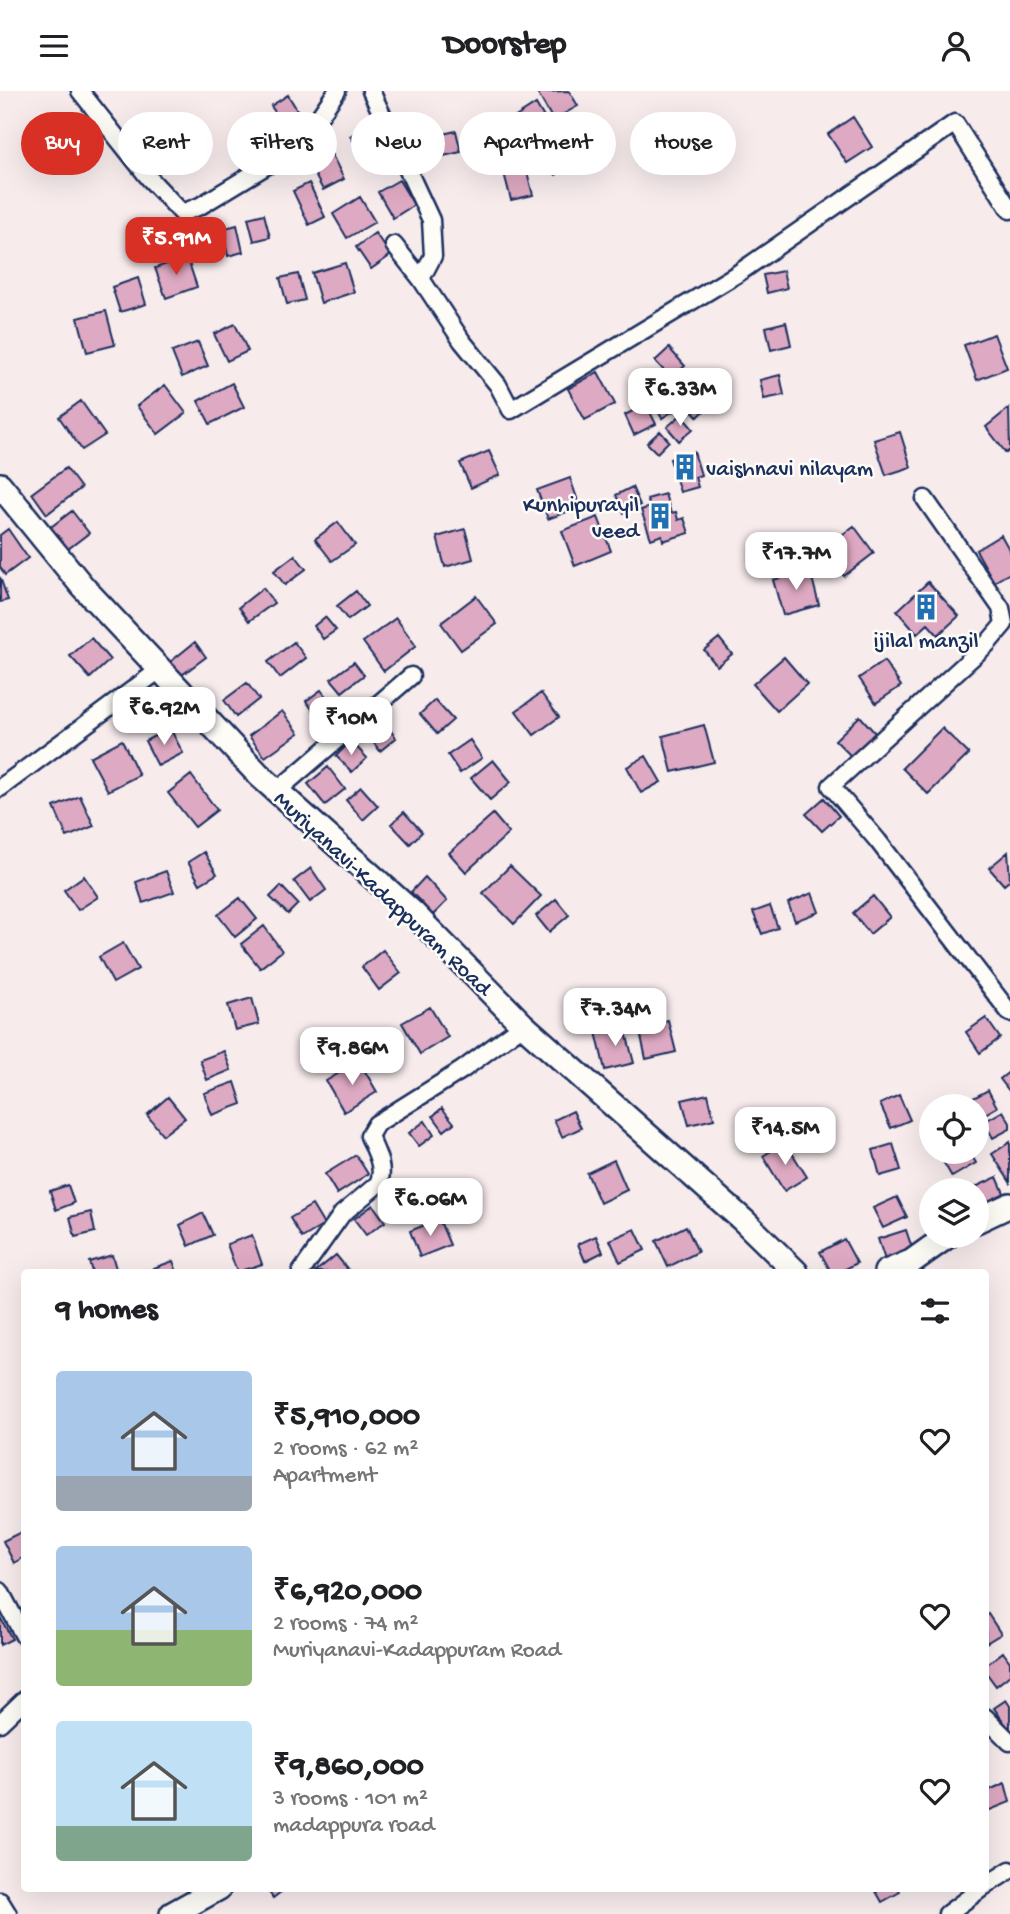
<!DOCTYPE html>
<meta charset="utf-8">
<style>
:root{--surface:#fff;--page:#f6f6f6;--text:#202124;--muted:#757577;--accent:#d93025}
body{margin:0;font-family:"Gochi Hand",sans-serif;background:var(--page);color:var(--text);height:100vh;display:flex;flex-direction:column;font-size:26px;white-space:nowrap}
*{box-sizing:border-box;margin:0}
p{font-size:23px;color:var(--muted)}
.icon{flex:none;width:38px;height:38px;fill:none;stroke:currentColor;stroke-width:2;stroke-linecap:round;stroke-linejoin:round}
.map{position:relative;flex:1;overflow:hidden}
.side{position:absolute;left:21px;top:1178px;width:968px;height:623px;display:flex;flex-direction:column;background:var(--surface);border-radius:7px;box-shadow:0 7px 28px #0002}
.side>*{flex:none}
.hud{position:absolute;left:21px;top:21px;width:970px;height:63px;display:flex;gap:14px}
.tools{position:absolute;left:919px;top:1003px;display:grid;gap:14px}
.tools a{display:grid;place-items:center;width:70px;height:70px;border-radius:50%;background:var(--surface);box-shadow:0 7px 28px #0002;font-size:35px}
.price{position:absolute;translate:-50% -60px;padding:0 16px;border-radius:14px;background:#fff;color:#222;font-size:23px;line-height:46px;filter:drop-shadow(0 2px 4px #0008)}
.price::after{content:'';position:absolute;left:50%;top:42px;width:21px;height:16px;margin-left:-10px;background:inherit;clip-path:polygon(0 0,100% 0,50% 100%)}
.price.on{background:var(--accent);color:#fff}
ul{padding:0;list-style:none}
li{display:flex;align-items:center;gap:21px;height:175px;padding:0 35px}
li span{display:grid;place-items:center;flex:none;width:196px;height:140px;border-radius:7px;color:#555}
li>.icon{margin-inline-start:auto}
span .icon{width:84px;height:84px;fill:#fffc;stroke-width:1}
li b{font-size:30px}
h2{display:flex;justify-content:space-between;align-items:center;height:84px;padding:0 35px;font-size:30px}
.chip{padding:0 24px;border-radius:32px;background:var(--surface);box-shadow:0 7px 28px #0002;font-size:24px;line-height:63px}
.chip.on{background:var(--accent);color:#fff}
header{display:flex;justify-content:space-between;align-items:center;height:91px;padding:0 35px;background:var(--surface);font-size:32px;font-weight:700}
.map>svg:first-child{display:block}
.building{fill:#dea9c2;stroke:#1b2f5e;stroke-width:2}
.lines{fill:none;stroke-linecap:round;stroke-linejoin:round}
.street-casing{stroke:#1b2f5e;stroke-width:21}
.secondary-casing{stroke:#1b2f5e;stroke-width:28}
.street{stroke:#fdfcf7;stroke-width:16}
.secondary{stroke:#fdfcf7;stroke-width:23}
.labels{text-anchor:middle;stroke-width:5;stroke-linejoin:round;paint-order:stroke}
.poi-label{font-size:23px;fill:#1b2f5e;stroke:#fdfcf7;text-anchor:start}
.street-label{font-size:23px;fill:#1b2f5e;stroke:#fdfcf7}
</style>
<header><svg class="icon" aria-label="menu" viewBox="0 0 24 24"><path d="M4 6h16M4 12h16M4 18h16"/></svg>Doorstep<svg class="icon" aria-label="person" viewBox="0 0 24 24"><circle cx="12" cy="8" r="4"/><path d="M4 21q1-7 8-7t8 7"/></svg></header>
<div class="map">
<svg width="1010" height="1823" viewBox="0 0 1010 1823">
<rect width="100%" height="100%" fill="#f7ebec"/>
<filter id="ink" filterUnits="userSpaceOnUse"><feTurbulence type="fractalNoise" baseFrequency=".0143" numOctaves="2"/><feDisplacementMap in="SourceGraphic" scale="14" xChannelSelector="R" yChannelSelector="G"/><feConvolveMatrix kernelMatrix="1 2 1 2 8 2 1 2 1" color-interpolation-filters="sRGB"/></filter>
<g filter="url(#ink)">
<path class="building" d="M 569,0 L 578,15 L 553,29 L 537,1 Z
M 288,4 L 299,22 L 283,33 L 271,15 Z
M 536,13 L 552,40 L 530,54 L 514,27 Z
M 853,26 L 872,56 L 847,72 L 828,43 Z
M 372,31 L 392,61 L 370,75 L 350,45 Z
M 587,39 L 598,56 L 583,66 L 571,49 Z
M 456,40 L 461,61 L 439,66 L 434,45 Z
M 559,60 L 570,73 L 556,84 L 545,72 Z
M 331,62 L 344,88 L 323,99 L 309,73 Z
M 526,77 L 533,104 L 511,109 L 504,82 Z
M 399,89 L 414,114 L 393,127 L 378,101 Z
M 309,92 L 325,126 L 309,134 L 293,100 Z
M 360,106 L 375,131 L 347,147 L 333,123 Z
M 264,123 L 270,146 L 254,150 L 248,127 Z
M 237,134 L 243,161 L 228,165 L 222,138 Z
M 375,142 L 391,164 L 371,178 L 356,156 Z
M 187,166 L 197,196 L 166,207 L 155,177 Z
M 345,172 L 354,201 L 321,212 L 312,182 Z
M 783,180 L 787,197 L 767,202 L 763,184 Z
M 298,183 L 305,209 L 287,213 L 280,187 Z
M 138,187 L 146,213 L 120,221 L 112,196 Z
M 106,220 L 115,254 L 87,261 L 78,227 Z
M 786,231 L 791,254 L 771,259 L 766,236 Z
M 235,233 L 248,260 L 227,270 L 214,243 Z
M 994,243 L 1007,277 L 977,289 L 964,254 Z
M 198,251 L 208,275 L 182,286 L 172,261 Z
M 669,257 L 685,275 L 671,287 L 655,270 Z
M 598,281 L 615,313 L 585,329 L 568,298 Z
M 780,284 L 784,304 L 764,308 L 760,289 Z
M 232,292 L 244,316 L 210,333 L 198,310 Z
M 165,294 L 186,322 L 158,343 L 137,315 Z
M 697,298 L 711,313 L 698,326 L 684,311 Z
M 668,301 L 677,318 L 662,327 L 652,310 Z
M 81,310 L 105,344 L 82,359 L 59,326 Z
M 646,313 L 656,333 L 634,344 L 625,324 Z
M 1009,317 L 1010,359 L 1006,362 L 986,336 Z
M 681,324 L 693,338 L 679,350 L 667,336 Z
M 660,340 L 669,350 L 657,362 L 647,352 Z
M 900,341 L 911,376 L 886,384 L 874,349 Z
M 489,360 L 500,384 L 471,397 L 460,372 Z
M 694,361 L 701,384 L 695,386 L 698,396 L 680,401 L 670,368 Z
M 66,377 L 81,397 L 47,423 L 32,402 Z
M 570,387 L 580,416 L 548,428 L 537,399 Z
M 632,396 L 640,414 L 624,422 L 616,404 Z
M 665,403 L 671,422 L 676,421 L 678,429 L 684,427 L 689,442 L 663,450 L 662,444 L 651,448 L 641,419 L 650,416 L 647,408 Z
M 72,420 L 89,442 L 64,461 L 47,439 Z
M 598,426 L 611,460 L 575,475 L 562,440 Z
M 338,431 L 355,454 L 332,470 L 315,448 Z
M 854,435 L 874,462 L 844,485 L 823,458 Z
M 8,438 L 28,467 L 5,484 L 0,476 L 0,444 Z
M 465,438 L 473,468 L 445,476 L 437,446 Z
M 1001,444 L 1010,460 L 1010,482 L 994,491 L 976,459 Z
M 295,464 L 306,478 L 285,494 L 274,480 Z
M 810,479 L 819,514 L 783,524 L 773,489 Z
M 0,486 L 8,509 L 0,511 Z
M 928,491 L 959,525 L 938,544 L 928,533 L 917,543 L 897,520 Z
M 263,497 L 274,512 L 249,530 L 239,516 Z
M 356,500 L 367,515 L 348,529 L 337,515 Z
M 476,505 L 497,533 L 461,559 L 441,532 Z
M 325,526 L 336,539 L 323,548 L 314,535 Z
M 396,527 L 416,555 L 384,580 L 363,551 Z
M 91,547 L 110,569 L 90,587 L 70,565 Z
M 719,547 L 732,563 L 717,575 L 704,559 Z
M 195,551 L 206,566 L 179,586 L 169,572 Z
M 294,551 L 306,567 L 280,587 L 268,571 Z
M 784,566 L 807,593 L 777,620 L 753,593 Z
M 884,570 L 901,595 L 876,612 L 859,587 Z
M 354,571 L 364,584 L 342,601 L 331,588 Z
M 247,592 L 259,608 L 236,626 L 224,609 Z
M 321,599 L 338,621 L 323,633 L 306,610 Z
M 541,602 L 559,626 L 534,644 L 516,620 Z
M 435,609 L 453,629 L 437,643 L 420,623 Z
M 282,620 L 299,642 L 265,666 L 249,645 Z
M 860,625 L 875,642 L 851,665 L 835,649 Z
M 383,629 L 396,647 L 380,660 L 366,642 Z
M 704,634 L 714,671 L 672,681 L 663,645 Z
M 170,637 L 183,662 L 158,675 L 145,650 Z
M 942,637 L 969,663 L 928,703 L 902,677 Z
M 122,649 L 139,684 L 108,700 L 90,666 Z
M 470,649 L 482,667 L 460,682 L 448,664 Z
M 351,650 L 367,667 L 352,681 L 336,665 Z
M 646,665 L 661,691 L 641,702 L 627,676 Z
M 493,669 L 511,691 L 490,709 L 471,687 Z
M 328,676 L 345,698 L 325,714 L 308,693 Z
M 191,684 L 217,719 L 195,736 L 168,702 Z
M 361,696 L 378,715 L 363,729 L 346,709 Z
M 80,705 L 94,735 L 67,746 L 54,716 Z
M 824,707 L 839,725 L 822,740 L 806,723 Z
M 404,721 L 422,741 L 410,753 L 391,733 Z
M 493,723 L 509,742 L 466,781 L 449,762 Z
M 204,761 L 217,783 L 200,793 L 188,771 Z
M 1008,761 L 1010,789 L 1004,794 L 989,777 Z
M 510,775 L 541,805 L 514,833 L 483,802 Z
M 311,777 L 326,799 L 310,811 L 294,790 Z
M 166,780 L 174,801 L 143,812 L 136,791 Z
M 84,785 L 98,806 L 78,819 L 64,799 Z
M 425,786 L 447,810 L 433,824 L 411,801 Z
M 281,795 L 298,813 L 288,823 L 270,806 Z
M 812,802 L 819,821 L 795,830 L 788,812 Z
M 873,805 L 890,826 L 870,843 L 853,822 Z
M 240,807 L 257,828 L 235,846 L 218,824 Z
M 556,808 L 569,824 L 549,841 L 536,825 Z
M 770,815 L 778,837 L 762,843 L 753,821 Z
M 264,835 L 282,860 L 260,877 L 241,853 Z
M 123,852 L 138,878 L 113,892 L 99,866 Z
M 383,859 L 401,882 L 379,899 L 362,876 Z
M 252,907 L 259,933 L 235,939 L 228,914 Z
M 430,916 L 448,946 L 420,963 L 402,932 Z
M 986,927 L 1000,947 L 980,962 L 966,941 Z
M 668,929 L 676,961 L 646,968 L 639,936 Z
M 624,934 L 634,972 L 605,979 L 596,941 Z
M 224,960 L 231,979 L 207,989 L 200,969 Z
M 359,970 L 377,1001 L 344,1021 L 326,990 Z
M 1010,980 L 1010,1001 L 1000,988 Z
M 235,991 L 242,1013 L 212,1024 L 204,1002 Z
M 988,999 L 997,1016 L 976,1028 L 976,1015 L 968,1015 L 966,1011 Z
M 708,1003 L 714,1028 L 689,1034 L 682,1009 Z
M 899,1004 L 910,1029 L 891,1037 L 880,1013 Z
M 168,1006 L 185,1027 L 163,1044 L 147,1024 Z
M 442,1017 L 454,1032 L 444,1040 L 433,1025 Z
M 573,1020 L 581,1037 L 562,1046 L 554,1029 Z
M 1003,1020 L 1010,1032 L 1010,1038 L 993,1047 L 984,1031 Z
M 425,1030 L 434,1044 L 419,1055 L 409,1042 Z
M 785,1051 L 807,1086 L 784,1100 L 763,1065 Z
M 1010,1051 L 1010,1091 L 992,1063 Z
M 893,1053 L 901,1079 L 880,1085 L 873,1059 Z
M 937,1060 L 969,1060 L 976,1072 L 952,1086 Z
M 356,1064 L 368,1083 L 337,1103 L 325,1083 Z
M 614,1069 L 627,1099 L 600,1112 L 587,1082 Z
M 997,1086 L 1008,1111 L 976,1120 L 976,1099 L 969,1099 Z
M 421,1092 L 432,1115 L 409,1127 L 397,1104 Z
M 68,1094 L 74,1112 L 56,1119 L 50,1100 Z
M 897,1106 L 907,1126 L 883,1137 L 873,1117 Z
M 312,1114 L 324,1134 L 302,1147 L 290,1127 Z
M 373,1114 L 385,1131 L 366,1144 L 354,1128 Z
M 91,1121 L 95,1141 L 75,1146 L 70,1126 Z
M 203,1122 L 213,1144 L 189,1155 L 180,1134 Z
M 439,1128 L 450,1154 L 420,1166 L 410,1140 Z
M 686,1135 L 698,1161 L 668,1176 L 656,1150 Z
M 635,1138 L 645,1159 L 620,1171 L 610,1149 Z
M 906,1139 L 913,1160 L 885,1169 L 878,1148 Z
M 252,1144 L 262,1173 L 237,1181 L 227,1153 Z
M 596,1145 L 603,1161 L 585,1170 L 578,1153 Z
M 844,1148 L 857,1172 L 840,1181 L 831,1181 L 820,1161 Z
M 112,1164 L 117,1181 L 92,1181 L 89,1171 Z
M 336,1164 L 350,1181 L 315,1181 Z
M 173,1170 L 177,1181 L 155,1181 L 154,1177 Z
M 23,1440 L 24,1466 L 14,1472 L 3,1450 Z
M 988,1523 L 1001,1543 L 986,1552 L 985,1525 Z
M 0,1526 L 12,1548 L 0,1554 Z
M 1003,1561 L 1010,1571 L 1010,1584 L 996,1595 L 985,1580 L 985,1575 Z
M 1006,1609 L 1010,1615 L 1010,1640 L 994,1617 Z
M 1005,1692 L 1010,1711 L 985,1721 L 985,1701 Z
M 266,1797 L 286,1797 L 273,1807 Z
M 874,1797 L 897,1797 L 900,1801 L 882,1811 Z"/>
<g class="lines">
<g class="street-casing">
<path id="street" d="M 80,0 L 149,87 L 182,122 L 200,115 L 299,55 L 337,0
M 371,0 L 431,129 L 433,165 L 421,188
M 394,154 L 421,188 L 462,250 L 498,294 L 511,319 L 737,183 L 955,32 L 1010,119
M 925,408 L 1001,517 L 1004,533 L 987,553 L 831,695 L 878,750 L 1010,922
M 0,697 L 162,577
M 277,700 L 411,585
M 301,1181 L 342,1123 L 378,1093 C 386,1078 375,1059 369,1045 L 376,1033 L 462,979 L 523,934
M 0,1500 L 24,1545
M 985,1626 L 1010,1651
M 0,1632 L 24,1609
M 985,1795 L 1010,1779
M 0,1810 L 8,1823
M 947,1823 L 982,1797"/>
</g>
<g class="secondary-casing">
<path id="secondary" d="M 0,394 L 83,496 L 259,684 L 413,822 L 523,934 L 744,1130 L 796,1181
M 976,1130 L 1010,1114
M 886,1181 L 911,1171 L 949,1144
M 172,1823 L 219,1797"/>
</g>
<use href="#street" class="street"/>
<use href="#secondary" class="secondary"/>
</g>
</g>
<defs>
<g id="building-bare" transform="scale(2.1)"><path d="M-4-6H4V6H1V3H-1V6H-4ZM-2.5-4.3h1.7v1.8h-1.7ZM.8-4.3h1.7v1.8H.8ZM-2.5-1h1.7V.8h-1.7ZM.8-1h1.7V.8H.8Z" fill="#1f6fb2" stroke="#fdfcf7" stroke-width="2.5" paint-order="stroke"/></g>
</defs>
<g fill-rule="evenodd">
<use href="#building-bare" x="685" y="376"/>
<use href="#building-bare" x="660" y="425"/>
<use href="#building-bare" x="926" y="516"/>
</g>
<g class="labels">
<g class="poi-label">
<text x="706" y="384">vaishnavi nilayam</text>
<text x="639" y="420" text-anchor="end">Kunhipurayil<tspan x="639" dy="26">veed</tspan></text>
<text x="926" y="556" text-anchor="middle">ijilal manzil</text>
</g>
<g class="street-label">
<text transform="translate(384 801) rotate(43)" y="8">Muriyanavi-Kadappuram Road</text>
</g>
</g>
</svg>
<div class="tools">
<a><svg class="icon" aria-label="locate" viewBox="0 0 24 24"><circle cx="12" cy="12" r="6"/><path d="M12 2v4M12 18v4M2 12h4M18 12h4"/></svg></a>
<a><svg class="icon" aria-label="layers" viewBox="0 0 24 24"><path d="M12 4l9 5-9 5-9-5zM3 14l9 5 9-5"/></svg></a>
</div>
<b class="price on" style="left:176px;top:186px">₹5.91M</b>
<b class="price" style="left:680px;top:337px">₹6.33M</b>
<b class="price" style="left:796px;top:501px">₹17.7M</b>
<b class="price" style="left:164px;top:656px">₹6.92M</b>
<b class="price" style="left:351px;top:666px">₹10M</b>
<b class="price" style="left:615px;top:957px">₹7.34M</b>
<b class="price" style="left:352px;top:996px">₹9.86M</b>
<b class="price" style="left:785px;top:1076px">₹14.5M</b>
<b class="price" style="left:430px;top:1147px">₹6.06M</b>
<div class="hud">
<a class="chip on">Buy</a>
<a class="chip">Rent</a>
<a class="chip">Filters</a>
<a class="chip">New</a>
<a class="chip">Apartment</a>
<a class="chip">House</a>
</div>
<section class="side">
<h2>9 homes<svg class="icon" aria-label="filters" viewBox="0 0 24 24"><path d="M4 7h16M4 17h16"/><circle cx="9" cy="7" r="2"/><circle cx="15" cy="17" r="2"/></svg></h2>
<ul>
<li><span style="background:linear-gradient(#a9c7e8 75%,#9aa5b1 0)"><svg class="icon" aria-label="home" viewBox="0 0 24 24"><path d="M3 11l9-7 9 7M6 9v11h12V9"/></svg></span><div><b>₹5,910,000</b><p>2 rooms · 62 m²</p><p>Apartment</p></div><svg class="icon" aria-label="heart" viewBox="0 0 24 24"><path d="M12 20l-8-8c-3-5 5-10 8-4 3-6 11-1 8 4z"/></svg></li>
<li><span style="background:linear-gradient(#a9c7e8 60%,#8fb573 0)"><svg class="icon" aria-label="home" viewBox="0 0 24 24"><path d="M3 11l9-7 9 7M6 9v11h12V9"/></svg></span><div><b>₹6,920,000</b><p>2 rooms · 74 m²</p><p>Muriyanavi-Kadappuram Road</p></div><svg class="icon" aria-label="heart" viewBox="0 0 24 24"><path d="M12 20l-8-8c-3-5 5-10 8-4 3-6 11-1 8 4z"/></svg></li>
<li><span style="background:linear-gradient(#bfe0f5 75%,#7fa58c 0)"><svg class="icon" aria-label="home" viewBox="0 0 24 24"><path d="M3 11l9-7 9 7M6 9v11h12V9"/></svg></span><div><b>₹9,860,000</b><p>3 rooms · 101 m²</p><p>madappura road</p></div><svg class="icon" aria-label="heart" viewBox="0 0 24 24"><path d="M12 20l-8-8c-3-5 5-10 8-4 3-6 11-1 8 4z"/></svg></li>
</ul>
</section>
</div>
